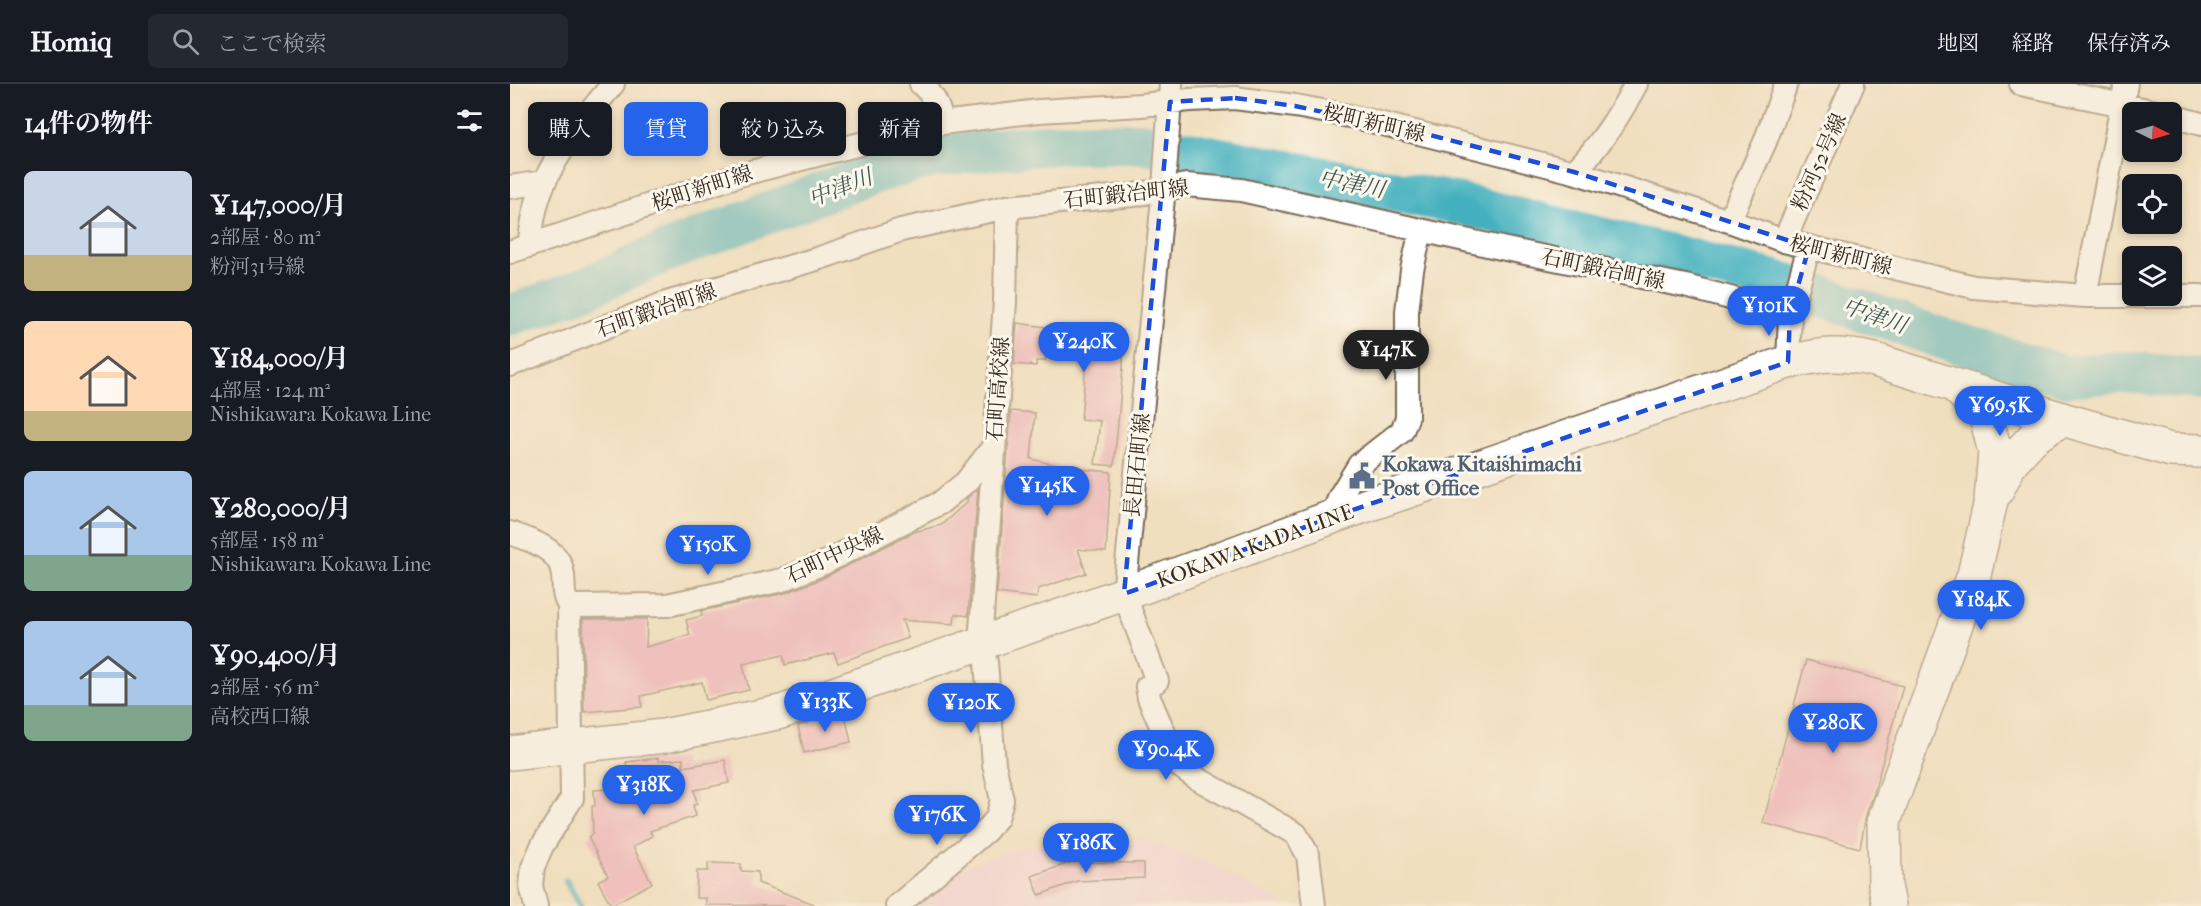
<!DOCTYPE html>
<html lang="ja">
<meta charset="utf-8">
<style>
:root{--surface:#171b24;--page:#242831;--text:#f1f3f6;--muted:#9ea1a6;--line:#363941;--accent:#2563eb}
body{margin:0;font-family:"IM FELL French Canon","Noto Serif JP",serif;background:var(--page);color:var(--text);height:100vh;display:flex;flex-direction:column;font-size:22px;white-space:nowrap}
*{box-sizing:border-box;margin:0}
p{font-size:20px;color:var(--muted)}
.icon{flex:none;width:33px;height:33px;fill:none;stroke:currentColor;stroke-width:2;stroke-linecap:round;stroke-linejoin:round}
.map{position:relative;flex:1;overflow:hidden}
.drawer{display:flex;flex-direction:column;background:var(--surface);width:510px}
.drawer>*{flex:none}
.top-card{position:absolute;left:18px;top:18px;width:570px;height:54px;display:flex;gap:12px}
.needle{width:39px;rotate:95deg}
.tools{position:absolute;left:1612px;top:18px;display:grid;gap:12px}
.tools a{display:grid;place-items:center;width:60px;height:60px;border-radius:9px;background:var(--surface);box-shadow:0 3px 9px #0003;font-size:30px}
.price{position:absolute;translate:-50% -51px;padding:0 14px;border-radius:21px;background:var(--accent);color:#fff;font-size:20px;line-height:39px;filter:drop-shadow(0 2px 3px #0008)}
.price::after{content:'';position:absolute;left:50%;top:36px;width:18px;height:14px;margin-left:-9px;background:inherit;clip-path:polygon(0 0,100% 0,50% 100%)}
.price.selected{background:#222;color:#fff}
ul{padding:0;list-style:none}
li{display:flex;align-items:center;gap:18px;height:150px;padding:0 24px}
li span{display:grid;place-items:center;flex:none;width:168px;height:120px;border-radius:9px;color:#555}
li>.icon{margin-inline-start:auto}
span .icon{width:72px;height:72px;fill:#fffc;stroke-width:1}
li b{font-size:26px}
h2{display:flex;justify-content:space-between;align-items:center;height:72px;padding:0 24px;font-size:26px}
.tag{padding:0 21px;border-radius:9px;background:var(--surface);box-shadow:0 3px 9px #0003;font-size:21px;line-height:54px}
.tag.selected{background:var(--accent);color:#fff}
header{display:flex;align-items:center;gap:36px;box-sizing:border-box;height:84px;padding:0 30px;background:var(--surface);border-bottom:2px solid var(--line)}
header strong{font-size:28px}
nav{display:flex;gap:33px;margin-inline-start:auto;font-size:21px}
.search{width:420px;height:54px;background:var(--page);display:flex;align-items:center;gap:15px;box-sizing:border-box;padding:0 21px;border-radius:9px;color:var(--muted);font-size:22px}
main{display:flex;flex:1;min-height:0}
.map>svg:first-child{display:block}
.built{fill:#f3cfdf}
.lines{fill:none;stroke-linecap:round;stroke-linejoin:round}
.stream{stroke:#42b0be;stroke-width:7}
.river{stroke:#42b0be;stroke-width:42}
.building{fill:#ed9bb8}
.street-casing{stroke:#7a6956;stroke-width:26}
.secondary-casing{stroke:#7a6956;stroke-width:36}
.primary-casing{stroke:#7a6956;stroke-width:36}
.street{stroke:#fff;stroke-width:22}
.secondary{stroke:#fff;stroke-width:33}
.primary{stroke:#fff;stroke-width:33}
.marked{fill:none;stroke:#1d4ed8;stroke-width:4.5;stroke-dasharray:12 8;stroke-linejoin:round}
.labels{text-anchor:middle;stroke-width:6;stroke-linejoin:round;paint-order:stroke}
.street-label{font-size:21px;fill:#3b2a1e;stroke:#fbf7ec}
.service-label{font-size:21px;font-weight:bold;fill:#4e5e75;stroke:#fbf7ec;text-anchor:start}
.water-label{font-size:22px;font-style:italic;fill:#3d5956;stroke:#fbf7ec}
</style>
<header>
<strong>Homiq</strong>
<div class="search"><svg class="icon" aria-label="search" viewBox="0 0 24 24"><circle cx="10" cy="10" r="6"/><path d="M15 15l6 6"/></svg>ここで検索</div>
<nav><a>地図</a><a>経路</a><a>保存済み</a></nav>
</header>
<main>
<section class="drawer">
<h2>14件の物件<svg class="icon" aria-label="filters" viewBox="0 0 24 24"><path d="M4 7h16M4 17h16"/><circle cx="9" cy="7" r="2"/><circle cx="15" cy="17" r="2"/></svg></h2>
<ul>
<li><span style="background:linear-gradient(#c9d6e8 70%,#c2b280 0)"><svg class="icon" aria-label="home" viewBox="0 0 24 24"><path d="M3 11l9-7 9 7M6 9v11h12V9"/></svg></span><div><b>¥147,000/月</b><p>2部屋 · 80 m²</p><p>粉河31号線</p></div></li>
<li><span style="background:linear-gradient(#ffd9b3 75%,#c2b280 0)"><svg class="icon" aria-label="home" viewBox="0 0 24 24"><path d="M3 11l9-7 9 7M6 9v11h12V9"/></svg></span><div><b>¥184,000/月</b><p>4部屋 · 124 m²</p><p>Nishikawara Kokawa Line</p></div></li>
<li><span style="background:linear-gradient(#a9c7e8 70%,#7fa58c 0)"><svg class="icon" aria-label="home" viewBox="0 0 24 24"><path d="M3 11l9-7 9 7M6 9v11h12V9"/></svg></span><div><b>¥280,000/月</b><p>5部屋 · 158 m²</p><p>Nishikawara Kokawa Line</p></div></li>
<li><span style="background:linear-gradient(#a9c7e8 70%,#7fa58c 0)"><svg class="icon" aria-label="home" viewBox="0 0 24 24"><path d="M3 11l9-7 9 7M6 9v11h12V9"/></svg></span><div><b>¥90,400/月</b><p>2部屋 · 56 m²</p><p>高校西口線</p></div></li>
</ul>
</section>
<div class="map">
<svg width="1691" height="822" viewBox="0 0 1691 822">
<rect width="100%" height="100%" fill="#fbf7ec"/>
<filter id="ink" filterUnits="userSpaceOnUse"><feTurbulence type="fractalNoise" baseFrequency=".0167" numOctaves="2"/><feDisplacementMap in="SourceGraphic" scale="12" xChannelSelector="R" yChannelSelector="G"/><feConvolveMatrix kernelMatrix="1 2 1 2 8 2 1 2 1" color-interpolation-filters="sRGB"/></filter>
<filter id="wash" filterUnits="userSpaceOnUse"><feTurbulence type="fractalNoise" baseFrequency=".008" numOctaves="4" result="noise"/><feDisplacementMap in="SourceGraphic" scale="24" xChannelSelector="R" yChannelSelector="G"/><feGaussianBlur stdDeviation="1.35" result="paint"/><feColorMatrix in="noise" values="0 0 0 0 0 0 0 0 0 0 0 0 0 0 0 0 0 1.4 0 .05"/><feComposite in="paint" operator="in"/></filter>
<g filter="url(#wash)">
<rect width="100%" height="100%" fill="#f0dfbf"/>
<path class="built" d="M 560,753 L 628,754 L 686,772 L 777,822 L 401,822 L 439,787 L 503,766 Z"/>
<g class="lines">
<path class="stream" d="M 56,797 L 70,822"/>
<path class="river" d="M 0,231 L 76,204 L 154,168 L 361,90 L 422,73 L 487,65 L 554,59 L 631,59 L 950,120 L 1182,176 L 1277,200 L 1434,255 L 1555,292 L 1614,288 L 1691,295"/>
</g>
<g id="blocks">
<path class="building" d="M 507,239 L 564,247 L 613,246 L 613,283 L 604,382 L 585,380 L 590,337 L 571,335 L 576,277 L 536,273 L 535,277 L 526,277 L 526,282 L 504,280 Z
M 501,327 L 525,329 L 521,375 L 547,381 L 547,383 L 601,388 L 596,468 L 568,465 L 576,489 L 528,505 L 527,514 L 487,509 Z
M 468,405 L 458,532 L 445,530 L 444,540 L 392,536 L 398,554 L 328,579 L 324,569 L 275,581 L 273,571 L 233,580 L 239,606 L 196,616 L 192,598 L 131,612 L 132,623 L 74,628 L 73,535 L 137,535 L 136,563 L 180,551 L 176,536 L 192,532 L 191,527 L 275,509 L 309,496 L 404,448 L 431,441 L 457,418 L 457,414 Z
M 1296,576 L 1393,602 L 1364,709 L 1356,731 L 1350,764 L 1253,739 Z
M 334,627 L 341,658 L 294,669 L 288,642 Z
M 148,674 L 148,677 L 173,675 L 173,683 L 215,676 L 219,699 L 184,706 L 187,720 L 183,721 L 186,732 L 140,747 L 142,752 L 123,763 L 142,799 L 101,821 L 88,797 L 98,792 L 78,753 L 83,750 L 82,722 L 85,722 L 84,706 L 119,703 L 116,678 Z
M 562,778 L 634,779 L 634,794 L 567,797 L 529,811 L 522,792 Z
M 198,779 L 231,780 L 231,787 L 248,788 L 248,799 L 304,820 L 304,822 L 196,821 L 196,814 L 186,814 L 187,787 L 198,787 Z"/>
</g>
</g>
<g filter="url(#ink)">
<use href="#blocks" fill-opacity="0" stroke="#7a6956" stroke-width="1.5"/>
<g class="lines">
<g class="street-casing">
<path id="street" d="M 411,0 C 424,11 429,23 432,39
M 661,0 L 654,104 L 614,510 L 647,597 L 637,603 L 639,614 L 668,681 L 688,695 L 786,750 L 798,771 L 804,822
M 1511,0 L 1647,28
M 1662,32 L 1691,40
M 1064,88 C 1091,60 1108,34 1126,0
M 0,103 L 34,98
M 1219,137 L 1255,58 L 1276,0
M 1274,157 L 1343,0
M 19,162 C 22,141 25,119 34,99 C 50,63 77,31 103,0
M 0,168 L 229,91 L 432,39 L 529,27 L 631,21 L 680,16 L 725,14 L 785,22 L 845,33 L 1064,88 L 1219,137 L 1274,157 L 1464,203 L 1575,212 L 1691,212
M 1575,212 L 1616,0
M 1278,278 L 1280,230 L 1299,163
M 0,281 L 153,220 L 310,174 L 391,146 L 497,123 L 624,111 L 676,101 L 731,106 L 991,164 L 1175,202 L 1280,230
M 822,433 L 830,412 L 849,381 L 892,347 L 897,334 L 897,227 L 902,186 L 911,146
M 0,449 C 17,455 48,464 52,486 C 56,502 50,506 59,522
M 470,559 L 495,218 L 497,123
M 26,822 L 21,802 L 23,783 L 32,762 L 62,714 L 59,522 L 157,521 L 272,496 L 316,478 L 430,419 L 456,398 L 484,362
M 387,822 L 476,747 L 487,734 L 492,716 L 484,680 L 476,578"/>
</g>
<g class="secondary-casing">
<path id="secondary" d="M 1486,408 L 1501,378 L 1524,353 L 1552,335
M 1379,822 L 1375,801 L 1374,737 L 1464,491 L 1481,417 L 1485,368 L 1476,332 L 1446,303"/>
</g>
<g class="primary-casing">
<path id="primary" d="M 0,669 L 154,652 L 271,628 L 614,510 L 822,433 L 1278,278 C 1313,270 1329,268 1365,276 L 1552,335 L 1661,366 L 1691,367"/>
</g>
<use href="#street" class="street"/>
<use href="#secondary" class="secondary"/>
<use href="#primary" class="primary"/>
</g>
</g>
<path d="M0 0H1691V822H0ZM 725,14 L 785,22 L 920,51 L 1064,88 L 1299,163 L 1280,230 L 1278,278 L 822,433 L 614,510 L 660,18 Z" fill="#f0dfbf" fill-opacity=".55" fill-rule="evenodd"/>
<path class="marked" d="M 725,14 L 785,22 L 920,51 L 1064,88 L 1299,163 L 1280,230 L 1278,278 L 822,433 L 614,510 L 660,18 Z"/>
<defs>
<g id="civic-bare" transform="scale(2.07)"><path d="M-.6-6.5H3V-4.5H.6V-3L4-1V1h2V6H-6V1h2V-1L-.6-3ZM-1.2 2.5V6h2.4V2.5Z" fill="#5c6f8a" stroke="#fbf7ec" stroke-width="2.5" paint-order="stroke"/></g>
</defs>
<g fill-rule="evenodd">
<use href="#civic-bare" x="852" y="392"/>
</g>
<g class="labels">
<g class="street-label">
<text transform="translate(864 39) rotate(13)" y="7">桜町新町線</text>
<text transform="translate(1309 78) rotate(-66)" y="7">粉河52号線</text>
<text transform="translate(192 104) rotate(-18)" y="7">桜町新町線</text>
<text transform="translate(616 110) rotate(-6)" y="7">石町鍛冶町線</text>
<text transform="translate(1331 171) rotate(14)" y="7">桜町新町線</text>
<text transform="translate(1093 185) rotate(12)" y="7">石町鍛冶町線</text>
<text transform="translate(146 226) rotate(-19)" y="7">石町鍛冶町線</text>
<text transform="translate(488 305) rotate(-86)" y="7">石町高校線</text>
<text transform="translate(627 381) rotate(-84)" y="7">長田石町線</text>
<text transform="translate(745 462) rotate(-20)" y="7">KOKAWA KADA LINE</text>
<text transform="translate(324 471) rotate(-25)" y="7">石町中央線</text>
</g>
<g class="service-label">
<text x="872" y="387">Kokawa Kitaishimachi<tspan x="872" dy="24">Post Office</tspan></text>
</g>
<g class="water-label">
<text transform="translate(842 99) rotate(11)" y="8">中津川</text>
<text transform="translate(330 103) rotate(-21)" y="8">中津川</text>
<text transform="translate(1365 231) rotate(19)" y="8">中津川</text>
</g>
</g>
</svg>
<div class="tools">
<a><svg class="needle" viewBox="-14 -14 28 28"><path d="M0-13l5 13h-10z" fill="#e53935"/><path d="M0 13l5-13h-10z" fill="#9ea1a6"/></svg></a>
<a><svg class="icon" aria-label="locate" viewBox="0 0 24 24"><circle cx="12" cy="12" r="6"/><path d="M12 2v4M12 18v4M2 12h4M18 12h4"/></svg></a>
<a><svg class="icon" aria-label="layers" viewBox="0 0 24 24"><path d="M12 4l9 5-9 5-9-5zM3 14l9 5 9-5"/></svg></a>
</div>
<b class="price" style="left:1259px;top:253px">¥101K</b>
<b class="price" style="left:574px;top:289px">¥240K</b>
<b class="price selected" style="left:876px;top:297px">¥147K</b>
<b class="price" style="left:1490px;top:353px">¥69.5K</b>
<b class="price" style="left:537px;top:433px">¥145K</b>
<b class="price" style="left:198px;top:492px">¥150K</b>
<b class="price" style="left:1471px;top:547px">¥184K</b>
<b class="price" style="left:315px;top:649px">¥133K</b>
<b class="price" style="left:461px;top:650px">¥120K</b>
<b class="price" style="left:1323px;top:670px">¥280K</b>
<b class="price" style="left:656px;top:697px">¥90.4K</b>
<b class="price" style="left:134px;top:732px">¥318K</b>
<b class="price" style="left:427px;top:762px">¥176K</b>
<b class="price" style="left:576px;top:790px">¥186K</b>
<div class="top-card">
<a class="tag">購入</a>
<a class="tag selected">賃貸</a>
<a class="tag">絞り込み</a>
<a class="tag">新着</a>
</div>
</div>
</main>
